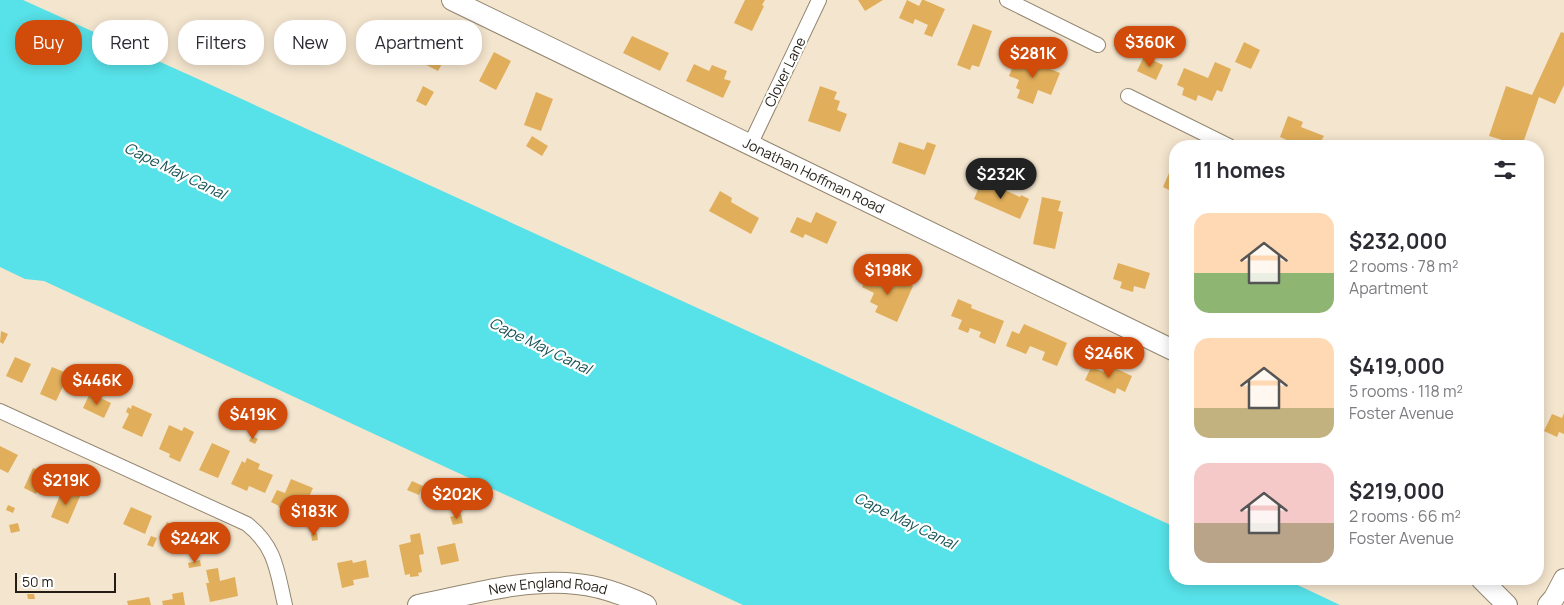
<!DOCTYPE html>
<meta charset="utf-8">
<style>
:root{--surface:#fff;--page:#f2f2f3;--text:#2b2b33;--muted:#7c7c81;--accent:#d14b0a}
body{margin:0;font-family:Manrope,sans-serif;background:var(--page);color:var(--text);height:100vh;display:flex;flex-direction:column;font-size:19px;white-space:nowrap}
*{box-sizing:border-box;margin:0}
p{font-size:16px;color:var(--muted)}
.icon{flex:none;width:28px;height:28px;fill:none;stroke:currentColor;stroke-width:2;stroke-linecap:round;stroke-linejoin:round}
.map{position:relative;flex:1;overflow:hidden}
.drawer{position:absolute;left:1169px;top:140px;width:375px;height:445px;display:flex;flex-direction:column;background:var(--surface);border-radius:20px;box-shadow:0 2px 12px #0003}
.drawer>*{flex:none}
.top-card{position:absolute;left:15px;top:20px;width:475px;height:45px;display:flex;gap:10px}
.scale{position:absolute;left:15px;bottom:12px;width:101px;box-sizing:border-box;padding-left:5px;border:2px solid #221d15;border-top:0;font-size:14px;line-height:18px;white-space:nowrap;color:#221d15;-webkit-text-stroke:4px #fff;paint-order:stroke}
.price{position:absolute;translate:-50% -42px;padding:0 11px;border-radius:18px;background:var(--accent);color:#fff;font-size:16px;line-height:32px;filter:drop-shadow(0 1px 2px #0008)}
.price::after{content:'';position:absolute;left:50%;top:30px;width:15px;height:11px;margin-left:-8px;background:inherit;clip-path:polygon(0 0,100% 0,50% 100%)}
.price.active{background:#222;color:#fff}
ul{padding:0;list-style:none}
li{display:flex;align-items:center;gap:15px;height:125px;padding:0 25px}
li span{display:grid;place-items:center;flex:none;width:140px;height:100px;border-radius:15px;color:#555}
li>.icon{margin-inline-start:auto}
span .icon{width:60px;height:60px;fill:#fffc;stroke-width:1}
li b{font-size:21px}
h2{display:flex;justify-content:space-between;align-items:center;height:60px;padding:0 25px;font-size:21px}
.pill{padding:0 18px;border-radius:20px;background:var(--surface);box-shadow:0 2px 12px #0003;font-size:18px;line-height:45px}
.pill.active{background:var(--accent);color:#fff}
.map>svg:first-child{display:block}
.water{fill:#57e1e8}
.building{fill:#e1af5b}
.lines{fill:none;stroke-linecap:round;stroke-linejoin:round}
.street-casing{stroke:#938671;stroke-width:16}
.secondary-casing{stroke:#938671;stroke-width:22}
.street{stroke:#fff;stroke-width:14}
.secondary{stroke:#fff;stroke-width:20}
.labels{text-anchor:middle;stroke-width:4.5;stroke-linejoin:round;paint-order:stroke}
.street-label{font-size:14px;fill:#221d15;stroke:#fff}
.water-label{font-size:15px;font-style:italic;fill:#175255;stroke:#fff}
</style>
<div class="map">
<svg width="1564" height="605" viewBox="0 0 1564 605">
<rect width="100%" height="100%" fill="#f4e5ce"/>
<path class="water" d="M 0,0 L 23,0 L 198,79 L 1175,527 L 1175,579 L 1285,579 L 1340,605 L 743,605 L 44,281 L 25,279 L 0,267 Z"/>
<path class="building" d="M 745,0 L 765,0 L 762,5 L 764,6 L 752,31 L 734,23 Z
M 858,0 L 883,0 L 865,11 Z
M 907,0 L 919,6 L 922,0 L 924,0 L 945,9 L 932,37 L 924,34 L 928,25 L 915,19 L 913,24 L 899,18 Z
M 973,24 L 992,31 L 979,67 L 972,65 L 970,70 L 957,65 Z
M 1561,32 L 1564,33 L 1564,85 L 1555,104 L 1539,97 L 1522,146 L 1489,136 L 1506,86 L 1532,95 Z
M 632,36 L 669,53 L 660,71 L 623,53 Z
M 418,38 L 448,53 L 438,71 L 409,56 Z
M 1244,42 L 1260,50 L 1251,69 L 1235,62 Z
M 494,52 L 511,61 L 496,90 L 479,81 Z
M 1017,56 L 1060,73 L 1051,95 L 1038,90 L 1033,104 L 1017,98 L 1020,90 L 1016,88 L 1019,80 L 1009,76 Z
M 1144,56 L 1163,65 L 1156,80 L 1137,71 Z
M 1215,62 L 1231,69 L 1222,92 L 1217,90 L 1212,101 L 1198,95 L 1196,101 L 1182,95 L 1184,88 L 1177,85 L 1184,68 L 1208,78 Z
M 694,64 L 709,71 L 712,65 L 727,71 L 724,79 L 731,81 L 723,98 L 686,81 Z
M 423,86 L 434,92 L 426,106 L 416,101 Z
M 820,86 L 837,92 L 834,99 L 840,101 L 837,110 L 847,114 L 840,132 L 808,121 Z
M 536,92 L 553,99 L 541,131 L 524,125 Z
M 1288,116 L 1303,122 L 1301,127 L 1324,136 L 1321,141 L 1334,146 L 1289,146 L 1291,142 L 1280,137 Z
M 532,136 L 548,146 L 542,156 L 526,146 Z
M 899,142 L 924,150 L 927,142 L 936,145 L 925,175 L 892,163 Z
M 1378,142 L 1389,146 L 1377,146 Z
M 1175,159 L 1175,193 L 1163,187 Z
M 982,180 L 1020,197 L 1021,195 L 1029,199 L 1020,219 L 974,199 Z
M 720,191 L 732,198 L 731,202 L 759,218 L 751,234 L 709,211 Z
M 1042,197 L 1061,201 L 1058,211 L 1063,212 L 1055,249 L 1033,244 Z
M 816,212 L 837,222 L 827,244 L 805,234 L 803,238 L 790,232 L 797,217 L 811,223 Z
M 1118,263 L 1150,273 L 1145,289 L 1134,286 L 1133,292 L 1120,288 L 1122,282 L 1113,279 Z
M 869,272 L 893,284 L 896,278 L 913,286 L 897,322 L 875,312 L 878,306 L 870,302 L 874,293 L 862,287 Z
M 958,299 L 972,305 L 971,308 L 1004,321 L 995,344 L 979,337 L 981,332 L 970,328 L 968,333 L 958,329 L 962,320 L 951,316 Z
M 1024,324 L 1067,343 L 1057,366 L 1042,360 L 1045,352 L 1030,346 L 1026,354 L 1006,346 L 1012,331 L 1019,334 Z
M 1,331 L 8,334 L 3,344 L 0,342 Z
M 15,357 L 31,364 L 22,383 L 6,376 Z
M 1108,365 L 1132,376 L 1125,392 L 1117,388 L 1115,394 L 1085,380 L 1091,367 L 1104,372 Z
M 52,367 L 69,374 L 56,401 L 40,394 Z
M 90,393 L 111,403 L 104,418 L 83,408 Z
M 132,405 L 152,414 L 142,437 L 122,428 L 129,414 L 126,412 L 128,407 L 131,409 Z
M 1564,413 L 1564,434 L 1559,432 L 1557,437 L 1544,431 L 1552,414 L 1562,418 Z
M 169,425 L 182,431 L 184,427 L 194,432 L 180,462 L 169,457 L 170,454 L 159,449 Z
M 252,436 L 258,439 L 255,444 L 249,441 Z
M 212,443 L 230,451 L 218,478 L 199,470 Z
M 0,446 L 18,455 L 8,473 L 0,469 Z
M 247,458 L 260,464 L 258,469 L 273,475 L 265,493 L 249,486 L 247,491 L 231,484 L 242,461 L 245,463 Z
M 33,468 L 46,473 L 36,494 L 24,488 Z
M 291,479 L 313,488 L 300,517 L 278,507 L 279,506 L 271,502 L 277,490 L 285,493 Z
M 412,481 L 423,486 L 419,495 L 407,490 Z
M 69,488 L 81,494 L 68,524 L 51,517 L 60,495 L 66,497 Z
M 8,505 L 15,508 L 13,513 L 6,510 Z
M 131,507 L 152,516 L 145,534 L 123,524 Z
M 461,514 L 463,523 L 453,525 L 450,517 Z
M 167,522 L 188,531 L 187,532 L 200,539 L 194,553 L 180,546 L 179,548 L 159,538 Z
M 18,523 L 20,531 L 11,533 L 9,525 Z
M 317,533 L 318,540 L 312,541 L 311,534 Z
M 420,533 L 424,554 L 419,555 L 422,572 L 418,573 L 419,576 L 410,577 L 410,574 L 405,575 L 399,545 L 411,542 L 410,535 Z
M 151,536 L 157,538 L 153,547 L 147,545 Z
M 455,543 L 459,561 L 441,565 L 437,547 Z
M 200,560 L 201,566 L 189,568 L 188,563 Z
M 352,560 L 353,563 L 366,560 L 369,577 L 353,580 L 354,585 L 342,588 L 337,563 Z
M 218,568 L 220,581 L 235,577 L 238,596 L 210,602 L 206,583 L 209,583 L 206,570 Z
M 183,592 L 185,605 L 163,605 L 162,601 L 173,599 L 172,594 Z
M 27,594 L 34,594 L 35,599 L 28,599 Z
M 149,597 L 151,605 L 128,605 L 127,601 Z"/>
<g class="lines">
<g class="street-casing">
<path id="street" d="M 1007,0 L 1098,45
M 1128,96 L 1229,146
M 750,145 L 819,0
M 0,411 L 247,524 C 276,547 277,571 285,605"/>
</g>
<g class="secondary-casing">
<g id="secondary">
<path id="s1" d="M 452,0 L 1175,351"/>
<path d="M 1481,579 L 1507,605"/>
<path id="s2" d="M 418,605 C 470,595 524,578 577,584 C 601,586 624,595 646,605"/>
<path d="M 1548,605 L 1554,598 L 1564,579"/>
</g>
</g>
<use href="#street" class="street"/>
<use href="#secondary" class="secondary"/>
</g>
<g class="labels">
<g class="street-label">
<text transform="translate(785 72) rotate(-64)" y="5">Clover Lane</text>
<text dy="5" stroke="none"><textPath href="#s1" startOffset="402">Jonathan Hoffman Road</textPath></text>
<text dy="5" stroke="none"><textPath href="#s2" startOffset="132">New England Road</textPath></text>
</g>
<g class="water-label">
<text transform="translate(175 171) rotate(26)" y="5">Cape May Canal</text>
<text transform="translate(540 346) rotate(26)" y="5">Cape May Canal</text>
<text transform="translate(905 521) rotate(26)" y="5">Cape May Canal</text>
</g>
</g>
</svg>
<div class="scale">50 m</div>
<b class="price" style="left:1150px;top:68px">$360K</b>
<b class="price" style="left:1033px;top:79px">$281K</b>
<b class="price active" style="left:1001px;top:200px">$232K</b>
<b class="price" style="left:888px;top:296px">$198K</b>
<b class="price" style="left:1109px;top:379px">$246K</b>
<b class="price" style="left:97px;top:406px">$446K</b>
<b class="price" style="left:253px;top:440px">$419K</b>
<b class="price" style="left:66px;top:506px">$219K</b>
<b class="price" style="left:457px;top:520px">$202K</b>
<b class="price" style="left:314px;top:537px">$183K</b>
<b class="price" style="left:195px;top:564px">$242K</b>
<div class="top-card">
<a class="pill active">Buy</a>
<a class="pill">Rent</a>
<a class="pill">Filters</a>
<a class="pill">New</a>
<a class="pill">Apartment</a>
</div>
<section class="drawer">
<h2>11 homes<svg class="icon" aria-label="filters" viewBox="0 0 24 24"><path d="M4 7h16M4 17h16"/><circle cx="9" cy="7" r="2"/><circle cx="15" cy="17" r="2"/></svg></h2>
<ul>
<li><span style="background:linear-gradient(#ffd9b3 60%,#8fb573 0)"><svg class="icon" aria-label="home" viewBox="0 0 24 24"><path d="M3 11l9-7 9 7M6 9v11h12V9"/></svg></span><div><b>$232,000</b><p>2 rooms · 78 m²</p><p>Apartment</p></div></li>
<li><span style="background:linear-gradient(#ffd9b3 70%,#c2b280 0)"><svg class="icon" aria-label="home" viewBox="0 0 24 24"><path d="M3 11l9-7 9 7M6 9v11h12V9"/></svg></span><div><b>$419,000</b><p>5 rooms · 118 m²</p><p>Foster Avenue</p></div></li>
<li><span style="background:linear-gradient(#f6c9c9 60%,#b9a48a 0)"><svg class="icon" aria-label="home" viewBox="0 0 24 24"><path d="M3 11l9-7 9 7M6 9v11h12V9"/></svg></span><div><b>$219,000</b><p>2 rooms · 66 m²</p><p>Foster Avenue</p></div></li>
</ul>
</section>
</div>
